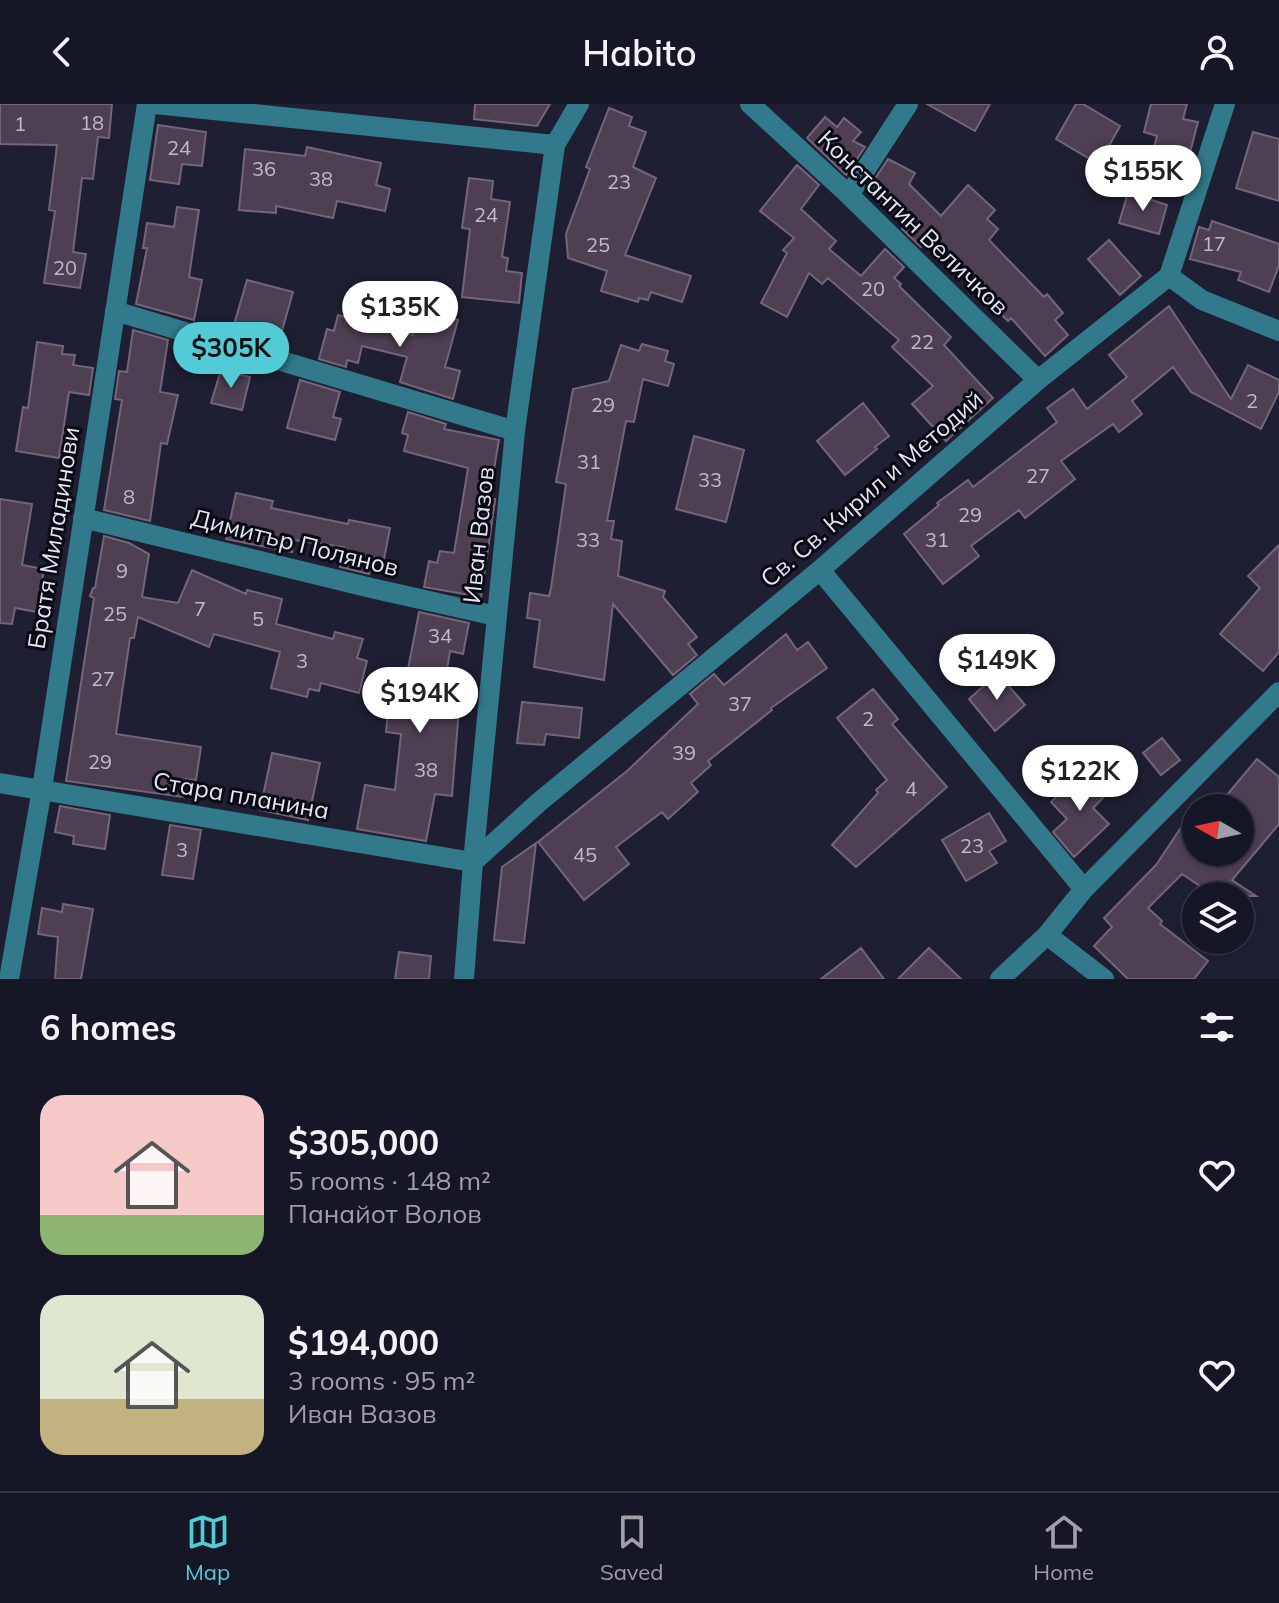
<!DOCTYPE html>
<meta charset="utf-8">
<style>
:root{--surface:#161726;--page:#1f202e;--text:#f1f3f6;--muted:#9e9fa7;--line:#353643;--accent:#52cbd7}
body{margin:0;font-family:Mulish,sans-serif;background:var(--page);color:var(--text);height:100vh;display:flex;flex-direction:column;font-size:30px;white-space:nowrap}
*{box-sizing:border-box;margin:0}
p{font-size:26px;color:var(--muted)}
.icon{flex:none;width:44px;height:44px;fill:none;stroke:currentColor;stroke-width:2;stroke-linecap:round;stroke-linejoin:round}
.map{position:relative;height:875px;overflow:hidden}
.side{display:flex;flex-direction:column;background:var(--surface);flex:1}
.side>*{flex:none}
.needle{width:52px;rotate:279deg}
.buttons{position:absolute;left:1182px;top:690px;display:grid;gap:16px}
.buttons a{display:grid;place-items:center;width:72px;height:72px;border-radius:50%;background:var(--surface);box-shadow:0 2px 6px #0004,0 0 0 2px var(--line);font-size:40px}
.price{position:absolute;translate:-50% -68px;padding:0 18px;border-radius:28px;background:#fff;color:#222;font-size:26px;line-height:52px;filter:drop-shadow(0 2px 4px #0008)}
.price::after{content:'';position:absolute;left:50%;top:48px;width:24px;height:18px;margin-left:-12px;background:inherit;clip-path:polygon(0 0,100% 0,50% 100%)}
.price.selected{background:var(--accent);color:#111}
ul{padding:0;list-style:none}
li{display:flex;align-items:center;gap:24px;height:200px;padding:0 40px}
li span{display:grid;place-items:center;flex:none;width:224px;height:160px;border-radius:24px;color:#555}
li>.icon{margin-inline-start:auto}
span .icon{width:96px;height:96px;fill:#fffc;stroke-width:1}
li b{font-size:34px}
h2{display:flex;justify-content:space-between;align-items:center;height:96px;padding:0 40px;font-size:34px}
header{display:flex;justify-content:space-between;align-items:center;height:104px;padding:0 40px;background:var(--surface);font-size:36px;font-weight:600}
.tab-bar{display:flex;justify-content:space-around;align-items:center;height:112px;border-top:2px solid var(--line);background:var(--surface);font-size:22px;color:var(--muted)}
.tab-bar a{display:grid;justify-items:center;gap:4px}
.tab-bar .selected{color:var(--accent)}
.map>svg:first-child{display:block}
.building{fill:#4e3f53;stroke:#75657a;stroke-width:2}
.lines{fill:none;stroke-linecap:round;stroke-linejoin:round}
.minor{stroke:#31798b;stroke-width:20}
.labels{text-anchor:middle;stroke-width:6;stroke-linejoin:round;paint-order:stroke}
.number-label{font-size:20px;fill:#bebccc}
.street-label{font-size:24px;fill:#e4e6f4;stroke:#090a13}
</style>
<header><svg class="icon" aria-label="back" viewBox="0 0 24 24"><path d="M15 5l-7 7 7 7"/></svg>Habito<svg class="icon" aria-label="person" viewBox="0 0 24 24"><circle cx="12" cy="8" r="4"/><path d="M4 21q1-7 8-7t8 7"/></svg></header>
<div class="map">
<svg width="1279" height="875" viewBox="0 0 1279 875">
<rect width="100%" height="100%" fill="#1e1f33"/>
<path class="building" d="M 0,0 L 112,0 L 109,34 L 98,33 L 93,75 L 82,74 L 73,148 L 86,150 L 80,184 L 44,179 L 55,107 L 49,106 L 57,41 L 0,40 Z
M 475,0 L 550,0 L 537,22 L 474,15 Z
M 927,0 L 990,0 L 975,27 Z
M 1076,0 L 1083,0 L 1120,22 L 1104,51 L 1095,46 L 1090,55 L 1056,35 Z
M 1151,0 L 1187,0 L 1183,15 L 1198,18 L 1187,60 L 1179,58 L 1176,67 L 1150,59 L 1157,32 L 1144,28 Z
M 609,4 L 632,13 L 629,22 L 646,28 L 633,63 L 656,74 L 625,151 L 691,172 L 682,198 L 651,188 L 648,196 L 639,194 L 638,198 L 601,187 L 607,167 L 568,154 L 566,130 L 590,65 L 586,63 Z
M 825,13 L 837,23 L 844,14 L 861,28 L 853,37 L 865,43 L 846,71 L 807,34 Z
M 158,21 L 206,28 L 202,62 L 182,60 L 179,80 L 150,76 Z
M 1253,28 L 1279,35 L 1279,97 L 1236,84 Z
M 307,43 L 381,59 L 376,81 L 390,85 L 385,107 L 337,97 L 333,114 L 276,102 L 276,109 L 239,106 L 245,45 L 305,52 Z
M 888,55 L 915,69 L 909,80 L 941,112 L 968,81 L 995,106 L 987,115 L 998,125 L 989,136 L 1044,193 L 1047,190 L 1063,209 L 1055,216 L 1068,231 L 1045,252 L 1011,214 L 1008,217 L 964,173 L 965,172 L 926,137 L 921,143 L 902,125 L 906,121 L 868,85 Z
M 797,61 L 819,81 L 801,105 L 836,137 L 829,145 L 861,172 L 885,145 L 904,163 L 894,174 L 901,180 L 899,182 L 951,233 L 944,241 L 993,294 L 946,337 L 912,300 L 933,282 L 892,243 L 899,236 L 828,174 L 822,180 L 809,169 L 787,213 L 761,199 L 787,149 L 783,146 L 794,134 L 760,107 Z
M 469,74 L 493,77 L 491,95 L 510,98 L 502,153 L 508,154 L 506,167 L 522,169 L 519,199 L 462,193 L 470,125 L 462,124 Z
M 1128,88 L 1167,101 L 1159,130 L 1119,119 Z
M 177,103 L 199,106 L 189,173 L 202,176 L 194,216 L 136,200 L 147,144 L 143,144 L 147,119 L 174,123 Z
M 1212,117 L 1279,140 L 1279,161 L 1269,188 L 1238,176 L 1241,168 L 1190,155 L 1199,123 L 1209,126 Z
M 1109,136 L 1141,172 L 1120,191 L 1088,155 Z
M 247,176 L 293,188 L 279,237 L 233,224 Z
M 1169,202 L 1231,295 L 1248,261 L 1279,276 L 1279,288 L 1261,325 L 1191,288 L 1173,263 L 1132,297 L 1142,310 L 1119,328 L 1113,320 L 1061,357 L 1075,375 L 1025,414 L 1019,406 L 971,442 L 979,452 L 943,480 L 904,430 L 939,401 L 937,399 L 968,376 L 973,383 L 1057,318 L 1047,304 L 1073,285 L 1087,305 L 1127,273 L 1109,251 Z
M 419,206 L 458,216 L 445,263 L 460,267 L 453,295 L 400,278 L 407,253 L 362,242 L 358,259 L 347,256 L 346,263 L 319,255 L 327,225 L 334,227 L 338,211 L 413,231 Z
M 133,226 L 168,236 L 160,288 L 178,291 L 167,340 L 161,339 L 150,417 L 104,406 L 122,296 L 115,295 L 119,267 L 127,268 Z
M 37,238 L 63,242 L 62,250 L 75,251 L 73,261 L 93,264 L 89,291 L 69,288 L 59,354 L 16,347 L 23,303 L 28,304 Z
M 642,240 L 668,247 L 665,257 L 674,260 L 668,282 L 643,275 L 634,318 L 626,317 L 607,417 L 614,417 L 611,435 L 622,437 L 618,472 L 665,487 L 663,493 L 697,533 L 688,540 L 697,551 L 673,571 L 613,500 L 604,576 L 534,563 L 540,516 L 527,514 L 530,489 L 549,492 L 551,484 L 566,380 L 556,378 L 573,285 L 609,277 L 621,241 L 639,247 Z
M 221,266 L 250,273 L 242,306 L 211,299 Z
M 300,276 L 340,288 L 333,313 L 341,315 L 335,336 L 287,324 Z
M 863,299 L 889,332 L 875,343 L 877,345 L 845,371 L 817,337 Z
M 408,308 L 446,320 L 444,325 L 499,336 L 489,394 L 495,395 L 495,397 L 481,493 L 424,483 L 429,457 L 437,459 L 440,447 L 454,449 L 468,364 L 404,347 L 408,331 L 402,329 Z
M 694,332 L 744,346 L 726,418 L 676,405 Z
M 236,389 L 273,397 L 271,404 L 348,420 L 349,416 L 390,424 L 384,455 L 372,453 L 369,470 L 340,463 L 344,443 L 294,436 L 292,448 L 226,435 Z
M 0,395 L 32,400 L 22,461 L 44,465 L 37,508 L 15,504 L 12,520 L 0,519 Z
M 104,432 L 129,439 L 149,450 L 142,493 L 178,499 L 192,466 L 246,490 L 247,486 L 282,495 L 276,520 L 333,535 L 335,528 L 363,535 L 357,554 L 367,557 L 359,589 L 321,579 L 319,587 L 309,585 L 307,593 L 271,584 L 280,548 L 214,530 L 209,543 L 138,513 L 134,534 L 130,534 L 116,630 L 201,643 L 196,676 L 186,675 L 183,693 L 66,677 L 94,494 L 90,492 L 93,484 L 95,484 Z
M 1279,441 L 1279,548 L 1263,567 L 1220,530 L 1260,484 L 1248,472 Z
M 419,508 L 469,519 L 463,550 L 450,547 L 443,590 L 460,592 L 452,692 L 435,690 L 426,737 L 357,725 L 365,681 L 395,686 L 401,630 L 386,628 L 390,584 L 404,586 Z
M 786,530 L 797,546 L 808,538 L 827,564 L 771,604 L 772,606 L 708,657 L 711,661 L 691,679 L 698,688 L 668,715 L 662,708 L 616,743 L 629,760 L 584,796 L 538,738 L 627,667 L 698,600 L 690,590 L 714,570 L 724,581 Z
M 998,569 L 1025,601 L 995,627 L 969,595 Z
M 873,585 L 898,615 L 892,620 L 947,683 L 856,763 L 832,741 L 878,689 L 876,686 L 887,676 L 837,614 Z
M 522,598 L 582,604 L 579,634 L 546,630 L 544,641 L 517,639 Z
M 1162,634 L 1180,656 L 1161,671 L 1143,649 Z
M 272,649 L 320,659 L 308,716 L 260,706 Z
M 1257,655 L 1279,673 L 1279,720 L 1232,776 L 1256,792 L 1215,792 L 1182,770 L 1148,804 L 1162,817 L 1160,820 L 1208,857 L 1194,875 L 1128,875 L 1094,842 L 1112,823 L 1104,814 L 1156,761 L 1180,725 L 1196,736 L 1196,748 L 1240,748 L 1240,704 L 1216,704 Z
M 1085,666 L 1108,689 L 1093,704 L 1109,720 L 1074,753 L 1053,728 L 1067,715 L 1051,698 Z
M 60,702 L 110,711 L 105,745 L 73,740 L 74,732 L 55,728 Z
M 989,709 L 1006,737 L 989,747 L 997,759 L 966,777 L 942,736 Z
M 170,721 L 201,726 L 193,775 L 162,771 Z
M 536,739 L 524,839 L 494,836 L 502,763 Z
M 63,800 L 93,805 L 81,875 L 55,875 L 58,833 L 38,830 L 42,804 L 62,808 Z
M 861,844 L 884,875 L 821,875 Z
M 929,844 L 961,875 L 898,875 Z
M 399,848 L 431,852 L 429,875 L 395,875 Z"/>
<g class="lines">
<path class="minor" d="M 155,0 L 555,41
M 750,0 L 849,91 L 1038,276
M 849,91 L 908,0
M 1169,172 L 1202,196 L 1279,227
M 115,207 L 515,327
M 83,414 L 371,484 L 496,512
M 820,466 L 1084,785
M 0,679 L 473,758 L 538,699 L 820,466 L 1038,276 L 1169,172 L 1225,0
M 1047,831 L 1104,875
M 9,875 L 42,685 L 147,0
M 464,875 L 473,758 L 515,327 L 555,41 L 579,0
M 1000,875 L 1047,831 L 1084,785 L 1279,588"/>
</g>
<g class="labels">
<g class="number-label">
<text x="92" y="26">18</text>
<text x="20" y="27">1</text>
<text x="179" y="51">24</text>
<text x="264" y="72">36</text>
<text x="321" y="82">38</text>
<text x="619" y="85">23</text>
<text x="486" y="118">24</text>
<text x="1214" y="147">17</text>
<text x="598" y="148">25</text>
<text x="65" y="171">20</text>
<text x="873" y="192">20</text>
<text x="922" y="245">22</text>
<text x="1252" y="304">2</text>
<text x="603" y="308">29</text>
<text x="589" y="365">31</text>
<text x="1038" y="379">27</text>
<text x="710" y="383">33</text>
<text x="129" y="400">8</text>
<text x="970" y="418">29</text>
<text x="588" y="443">33</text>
<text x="937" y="443">31</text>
<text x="122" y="474">9</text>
<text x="200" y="512">7</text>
<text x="115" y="517">25</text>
<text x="258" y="522">5</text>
<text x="440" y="539">34</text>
<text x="302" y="564">3</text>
<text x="103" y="582">27</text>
<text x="740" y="607">37</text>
<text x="868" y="622">2</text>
<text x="684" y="656">39</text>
<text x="100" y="665">29</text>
<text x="426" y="673">38</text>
<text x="911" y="692">4</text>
<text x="972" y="749">23</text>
<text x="182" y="753">3</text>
<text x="585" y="758">45</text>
</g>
<g class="street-label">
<text transform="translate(913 119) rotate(44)" y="8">Константин Величков</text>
<text transform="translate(872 385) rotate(-41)" y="8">Св. Св. Кирил и Методий</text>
<text transform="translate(479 431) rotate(-84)" y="8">Иван Вазов</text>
<text transform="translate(54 434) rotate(-81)" y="8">Братя Миладинови</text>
<text transform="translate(295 439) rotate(14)" y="8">Димитър Полянов</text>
<text transform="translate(241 692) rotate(10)" y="8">Стара планина</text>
</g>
</g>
</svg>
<div class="buttons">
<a><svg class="needle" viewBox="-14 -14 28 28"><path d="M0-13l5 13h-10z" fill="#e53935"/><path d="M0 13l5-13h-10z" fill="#9e9fa7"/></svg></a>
<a><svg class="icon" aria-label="layers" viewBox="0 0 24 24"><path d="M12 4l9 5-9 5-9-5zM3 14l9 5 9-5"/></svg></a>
</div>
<b class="price" style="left:1143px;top:109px">$155K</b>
<b class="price" style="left:400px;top:245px">$135K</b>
<b class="price selected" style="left:231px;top:286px">$305K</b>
<b class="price" style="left:997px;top:598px">$149K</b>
<b class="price" style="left:420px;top:631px">$194K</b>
<b class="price" style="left:1080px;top:709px">$122K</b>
</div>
<section class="side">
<h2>6 homes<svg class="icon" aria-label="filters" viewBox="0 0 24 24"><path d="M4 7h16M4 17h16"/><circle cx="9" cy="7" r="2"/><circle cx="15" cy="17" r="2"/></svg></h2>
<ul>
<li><span style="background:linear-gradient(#f6c9c9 75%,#8fb573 0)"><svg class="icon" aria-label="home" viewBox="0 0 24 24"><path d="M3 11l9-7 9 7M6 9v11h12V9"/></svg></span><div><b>$305,000</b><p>5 rooms · 148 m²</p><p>Панайот Волов</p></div><svg class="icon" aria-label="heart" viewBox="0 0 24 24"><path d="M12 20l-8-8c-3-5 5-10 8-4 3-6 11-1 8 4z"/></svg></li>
<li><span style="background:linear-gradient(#dfe7d0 65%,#c2b280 0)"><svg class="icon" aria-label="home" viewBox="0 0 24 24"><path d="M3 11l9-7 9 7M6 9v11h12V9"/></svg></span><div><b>$194,000</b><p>3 rooms · 95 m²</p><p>Иван Вазов</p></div><svg class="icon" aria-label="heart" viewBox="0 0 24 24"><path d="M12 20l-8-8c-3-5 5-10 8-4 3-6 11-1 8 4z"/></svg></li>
</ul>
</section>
<nav class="tab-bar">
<a class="selected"><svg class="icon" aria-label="map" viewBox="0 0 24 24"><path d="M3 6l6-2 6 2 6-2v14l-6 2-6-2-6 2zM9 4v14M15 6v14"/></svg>Map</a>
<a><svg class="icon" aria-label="saved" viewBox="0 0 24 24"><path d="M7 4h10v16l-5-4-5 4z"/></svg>Saved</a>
<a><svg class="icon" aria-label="home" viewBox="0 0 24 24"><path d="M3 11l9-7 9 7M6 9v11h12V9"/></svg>Home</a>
</nav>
